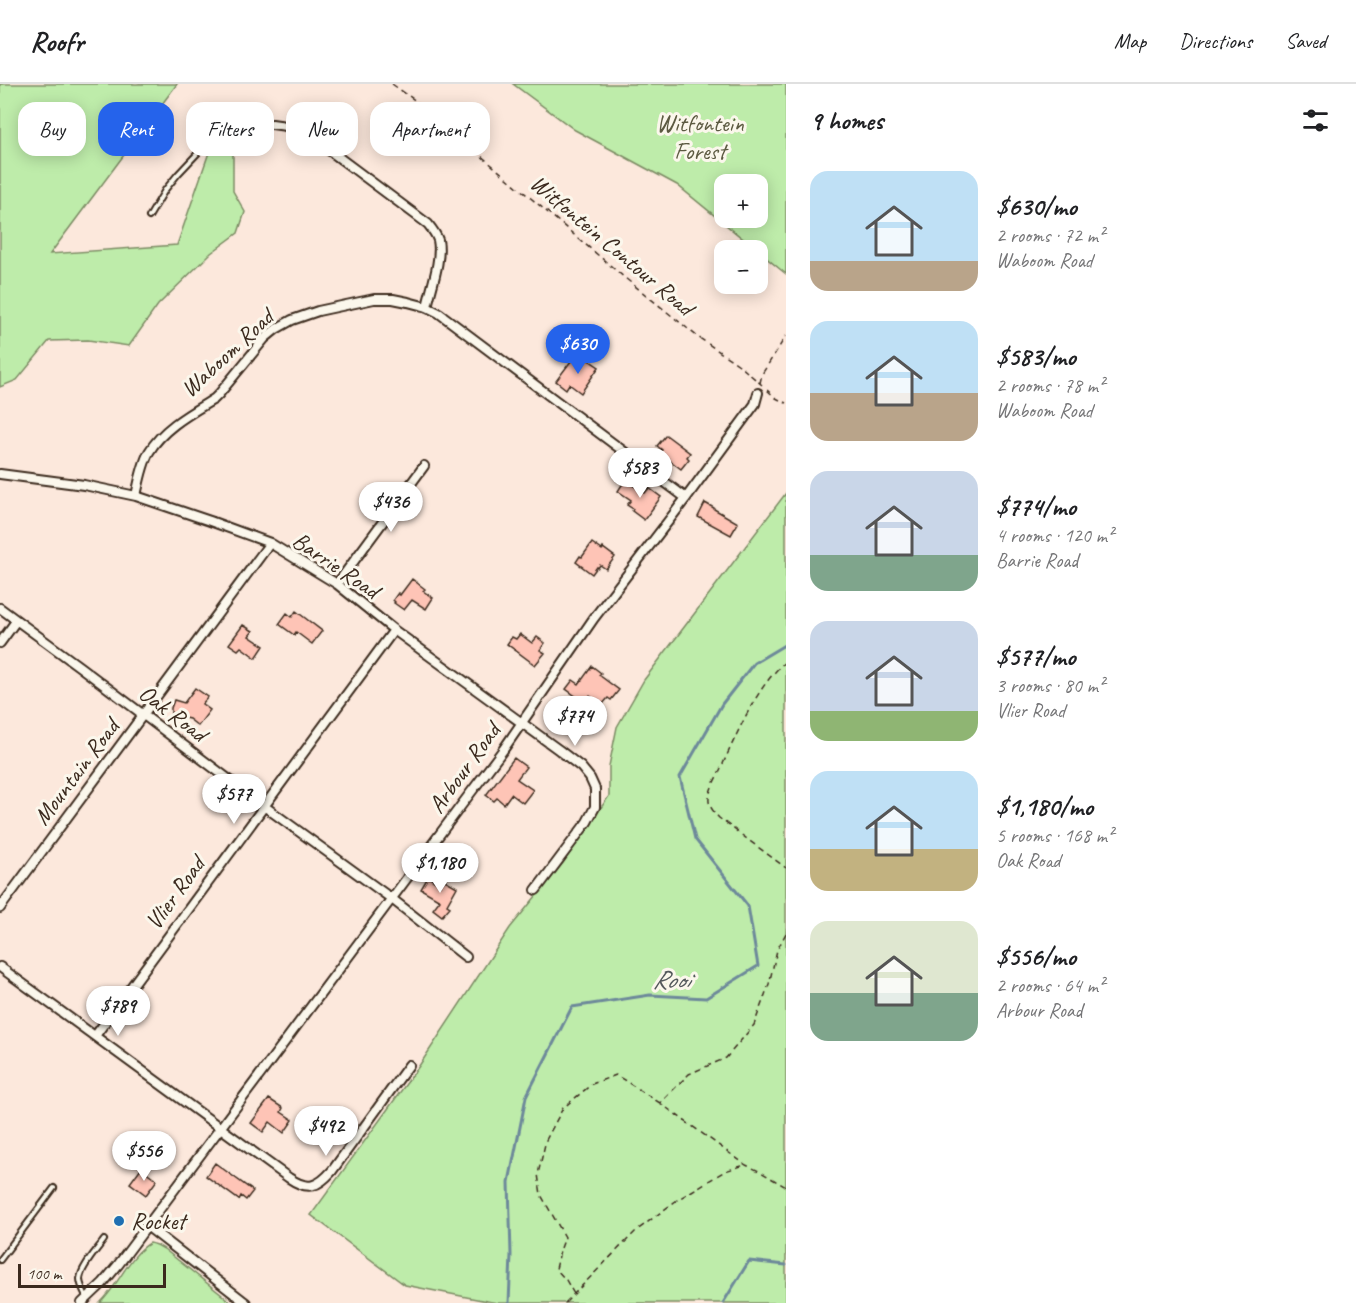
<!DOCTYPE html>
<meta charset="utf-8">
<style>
:root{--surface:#fff;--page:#f2f2f2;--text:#202124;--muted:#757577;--line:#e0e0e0;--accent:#2563eb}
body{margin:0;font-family:Caveat,sans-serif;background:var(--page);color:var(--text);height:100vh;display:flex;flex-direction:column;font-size:22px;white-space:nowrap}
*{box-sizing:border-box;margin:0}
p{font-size:20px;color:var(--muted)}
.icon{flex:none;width:33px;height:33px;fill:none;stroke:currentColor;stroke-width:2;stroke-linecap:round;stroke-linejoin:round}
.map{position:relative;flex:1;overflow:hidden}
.side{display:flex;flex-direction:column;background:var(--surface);width:570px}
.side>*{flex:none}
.hud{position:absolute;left:18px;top:18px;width:570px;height:54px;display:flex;gap:12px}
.fabs{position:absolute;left:714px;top:90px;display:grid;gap:12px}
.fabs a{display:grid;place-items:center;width:54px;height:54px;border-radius:12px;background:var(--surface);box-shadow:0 3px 15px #0003;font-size:30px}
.scale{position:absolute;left:18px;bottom:15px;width:148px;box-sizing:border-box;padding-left:6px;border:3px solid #3b2a1e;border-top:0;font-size:16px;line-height:21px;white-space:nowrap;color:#3b2a1e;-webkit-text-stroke:4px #fbf7ec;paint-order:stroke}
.price{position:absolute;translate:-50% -51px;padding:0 14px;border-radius:21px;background:#fff;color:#222;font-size:20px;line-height:39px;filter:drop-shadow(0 2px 3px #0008)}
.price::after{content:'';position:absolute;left:50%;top:36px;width:18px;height:14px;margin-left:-9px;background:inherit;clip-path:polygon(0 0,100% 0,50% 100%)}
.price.selected{background:var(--accent);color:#fff}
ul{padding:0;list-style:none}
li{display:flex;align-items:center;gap:18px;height:150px;padding:0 24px}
li span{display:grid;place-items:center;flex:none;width:168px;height:120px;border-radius:18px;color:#555}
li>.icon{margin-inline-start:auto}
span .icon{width:72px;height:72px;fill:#fffc;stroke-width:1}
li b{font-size:26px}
h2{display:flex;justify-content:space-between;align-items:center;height:72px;padding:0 24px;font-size:26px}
.tag{padding:0 21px;border-radius:18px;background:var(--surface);box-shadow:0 3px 15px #0003;font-size:21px;line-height:54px}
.tag.selected{background:var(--accent);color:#fff}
header{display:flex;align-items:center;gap:36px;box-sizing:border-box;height:84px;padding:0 30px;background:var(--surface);border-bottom:2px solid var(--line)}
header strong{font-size:28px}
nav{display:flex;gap:33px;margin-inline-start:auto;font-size:21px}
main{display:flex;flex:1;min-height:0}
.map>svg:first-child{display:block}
.green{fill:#beecaa;stroke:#7c8b64;stroke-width:1.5;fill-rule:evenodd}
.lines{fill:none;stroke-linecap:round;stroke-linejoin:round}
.stream{stroke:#6d899a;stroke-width:3}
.building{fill:#fec4b6;stroke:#3b2a1e;stroke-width:1.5}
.service-casing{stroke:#3b2a1e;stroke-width:8}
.minor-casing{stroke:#3b2a1e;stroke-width:12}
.path{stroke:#3b2a1e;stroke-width:1.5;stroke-dasharray:6 4.5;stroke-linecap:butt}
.service{stroke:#fbf7ec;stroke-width:4}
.minor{stroke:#fbf7ec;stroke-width:8}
.poi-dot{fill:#1f6fb2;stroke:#fbf7ec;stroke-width:2}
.labels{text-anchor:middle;stroke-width:6;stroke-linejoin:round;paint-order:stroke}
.park-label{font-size:24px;fill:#5c5a41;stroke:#fbf7ec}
.street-label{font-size:24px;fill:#3b2a1e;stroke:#fbf7ec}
.poi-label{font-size:24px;fill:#3b2a1e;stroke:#fbf7ec;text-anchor:start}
.water-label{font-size:26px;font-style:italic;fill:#54595c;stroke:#fbf7ec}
</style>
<header>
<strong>Roofr</strong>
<nav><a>Map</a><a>Directions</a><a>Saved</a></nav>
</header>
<main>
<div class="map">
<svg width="786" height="1219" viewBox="0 0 786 1219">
<rect width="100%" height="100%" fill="#fce8dc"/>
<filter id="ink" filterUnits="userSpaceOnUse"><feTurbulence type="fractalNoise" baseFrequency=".0167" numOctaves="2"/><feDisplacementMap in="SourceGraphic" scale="12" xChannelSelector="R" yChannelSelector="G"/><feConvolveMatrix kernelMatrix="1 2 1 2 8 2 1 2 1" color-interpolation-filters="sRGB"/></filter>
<g filter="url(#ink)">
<path class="green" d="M 0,0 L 177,0 L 50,170 L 177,161 L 214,54 L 233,68 L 233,107 L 245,128 L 238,149 L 211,169 L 158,221 L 129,262 L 88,256 L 49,257 L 17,296 L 0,303 Z
M 513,0 L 786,0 L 786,190 L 677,101 L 575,46 ZM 758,100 L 758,134 L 724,134 L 724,100 Z
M 786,409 L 786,1219 L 497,1219 L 405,1201 L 311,1131 L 419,982 L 510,844 L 563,779 L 609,712 L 609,682 L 617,643 L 644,596 Z
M 150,1159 L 157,1161 L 164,1165 L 232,1219 L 100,1219 C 119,1201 128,1172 150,1159 Z"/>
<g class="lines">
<path class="stream" d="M 509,1219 L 511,1171 L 509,1098 L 526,1013 L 572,923 L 650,911 L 706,914 L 758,882 L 748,822 L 695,755 L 680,693 L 722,620 L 754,579 L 786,560
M 723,1219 L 749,1177 L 786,1181"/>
</g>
<path class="building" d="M 574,273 L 583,280 L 587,275 L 599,283 L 581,309 L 569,300 L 566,305 L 556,297 Z
M 666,351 L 690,369 L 687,373 L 689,375 L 681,385 L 660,369 L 662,366 L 657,362 Z
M 625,396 L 645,409 L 649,404 L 661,413 L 644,436 L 632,427 L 633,425 L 627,421 L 631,416 L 618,407 Z
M 705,419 L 714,424 L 714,425 L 738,439 L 731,451 L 698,433 Z
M 592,459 L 602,466 L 603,464 L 615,473 L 606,485 L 600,481 L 598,484 L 597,483 L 592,490 L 576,478 L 580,472 L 582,473 Z
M 412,495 L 425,505 L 423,507 L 433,514 L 426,525 L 412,516 L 404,526 L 394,519 L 395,518 L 393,516 L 398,509 L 400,511 Z
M 296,527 L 322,547 L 312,560 L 296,548 L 294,551 L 279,540 L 287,529 L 292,533 Z
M 243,541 L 253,547 L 249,552 L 264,562 L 256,574 L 241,563 L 238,566 L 229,560 Z
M 520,550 L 532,559 L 537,553 L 545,559 L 540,566 L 545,569 L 535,581 L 507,560 L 512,553 L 516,555 Z
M 592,582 L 601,589 L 599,591 L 619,606 L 611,616 L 608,614 L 602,621 L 590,612 L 585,619 L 566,605 L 573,596 L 579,600 Z
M 195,604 L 208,613 L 202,620 L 210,626 L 198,642 L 189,635 L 171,631 L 171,624 L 174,616 L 184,619 Z
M 514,674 L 526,683 L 517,695 L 533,706 L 523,719 L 511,710 L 504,720 L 497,714 L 494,717 L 486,711 Z
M 428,793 L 440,801 L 445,796 L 457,803 L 447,821 L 450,823 L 442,832 L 433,825 L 440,816 L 421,805 Z
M 269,1015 L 283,1024 L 281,1028 L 293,1036 L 284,1049 L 270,1038 L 263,1048 L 251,1039 Z
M 215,1079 L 253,1107 L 246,1116 L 241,1112 L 239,1116 L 206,1092 Z
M 141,1084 L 157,1096 L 146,1111 L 130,1099 Z"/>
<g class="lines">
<g class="service-casing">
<path id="service" d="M 149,133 L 165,106 L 178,90 L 212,54 L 233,46 L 272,40
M 0,1176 L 54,1104
M 87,1214 C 84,1208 80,1201 80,1195 C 81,1183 97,1166 104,1156"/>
</g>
<g class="minor-casing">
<path id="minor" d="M 272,40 L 293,43 L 302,46 L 428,140 C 432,145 436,150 438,156 C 442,175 431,204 427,223
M 0,390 L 84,401 L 136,412 L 210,437 L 270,459 L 337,500 L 394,546 L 559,666 L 581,683 L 590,694 L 595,705 L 595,723 L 587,738 L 536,806
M 136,412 C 139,398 142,381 149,368 C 163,344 191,329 214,315 L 219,310 L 265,254 L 276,245 L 292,236 L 318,227 L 374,215 L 393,215 L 408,218 L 427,223 L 439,229 L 686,414
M 337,500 L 424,382
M 0,524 L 80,583 L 264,722 L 392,815 L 466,873
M 0,559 L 16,537
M 0,824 L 270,459
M 0,883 L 289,1094 C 308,1107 318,1103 332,1087 L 409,981
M 95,952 L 394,546
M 147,1142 L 246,1219
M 82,1219 L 103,1199 L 118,1181 L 472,707 L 503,666 L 594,534 L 686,414 L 755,320 L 758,309"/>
</g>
<path class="path" d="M 392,0 L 420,20 L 625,194 L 698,253 L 739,281 L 762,301
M 760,299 L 762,290 L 786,252
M 767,306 L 776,314 L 786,319
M 786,577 C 756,603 738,648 721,684 C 717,693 710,704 709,714 C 708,722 714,728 719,734 L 786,784
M 786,849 L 777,866 L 769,900 L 754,941 L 726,974 L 689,990 L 660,1019 L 746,1081 L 759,1087 L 786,1103
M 574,1210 L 566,1196 L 556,1185 L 560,1167 L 565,1153 L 541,1111 L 538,1090 L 546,1056 L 563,1024 L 592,1000 L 616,991 L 660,1019
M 565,1219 L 636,1147 L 677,1116 L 725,1087 L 745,1081"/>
<use href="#service" class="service"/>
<use href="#minor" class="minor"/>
</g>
</g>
<circle class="poi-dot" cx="119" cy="1137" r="6"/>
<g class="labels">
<g class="park-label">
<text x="700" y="47">Witfontein<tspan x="700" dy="28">Forest</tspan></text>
</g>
<g class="street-label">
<text transform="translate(612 161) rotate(40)" y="8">Witfontein Contour Road</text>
<text transform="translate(227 269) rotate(-43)" y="8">Waboom Road</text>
<text transform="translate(336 481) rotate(34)" y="8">Barrie Road</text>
<text transform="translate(173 629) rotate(37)" y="8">Oak Road</text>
<text transform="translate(464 684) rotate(-54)" y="8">Arbour Road</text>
<text transform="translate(76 688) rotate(-53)" y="8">Mountain Road</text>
<text transform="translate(175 809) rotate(-54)" y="8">Vlier Road</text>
</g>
<g class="poi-label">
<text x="131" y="1145">Rocket</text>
</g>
<g class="water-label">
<text transform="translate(671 895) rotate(1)" y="9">Rooi</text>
</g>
</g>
</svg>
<div class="fabs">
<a>+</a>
<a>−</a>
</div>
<div class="scale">100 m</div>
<b class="price selected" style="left:578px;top:291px">$630</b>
<b class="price" style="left:640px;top:415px">$583</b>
<b class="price" style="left:391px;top:449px">$436</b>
<b class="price" style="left:575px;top:663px">$774</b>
<b class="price" style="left:234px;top:741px">$577</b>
<b class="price" style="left:440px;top:810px">$1,180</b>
<b class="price" style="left:118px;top:953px">$789</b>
<b class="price" style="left:326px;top:1073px">$492</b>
<b class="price" style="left:144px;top:1098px">$556</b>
<div class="hud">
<a class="tag">Buy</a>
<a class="tag selected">Rent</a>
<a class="tag">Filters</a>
<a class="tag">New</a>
<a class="tag">Apartment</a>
</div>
</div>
<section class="side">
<h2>9 homes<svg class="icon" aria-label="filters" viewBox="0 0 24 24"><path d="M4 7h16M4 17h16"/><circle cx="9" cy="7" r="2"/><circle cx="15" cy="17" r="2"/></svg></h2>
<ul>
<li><span style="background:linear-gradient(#bfe0f5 75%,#b9a48a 0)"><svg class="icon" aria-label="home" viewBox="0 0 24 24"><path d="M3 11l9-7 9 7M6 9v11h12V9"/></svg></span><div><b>$630/mo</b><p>2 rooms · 72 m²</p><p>Waboom Road</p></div></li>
<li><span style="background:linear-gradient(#bfe0f5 60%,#b9a48a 0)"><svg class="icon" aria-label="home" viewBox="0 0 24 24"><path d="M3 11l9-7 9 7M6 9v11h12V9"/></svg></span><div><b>$583/mo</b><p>2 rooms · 78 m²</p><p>Waboom Road</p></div></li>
<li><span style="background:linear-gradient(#c9d6e8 70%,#7fa58c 0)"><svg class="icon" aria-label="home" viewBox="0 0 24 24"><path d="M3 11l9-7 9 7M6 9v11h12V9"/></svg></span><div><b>$774/mo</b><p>4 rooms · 120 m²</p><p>Barrie Road</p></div></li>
<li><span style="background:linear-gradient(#c9d6e8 75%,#8fb573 0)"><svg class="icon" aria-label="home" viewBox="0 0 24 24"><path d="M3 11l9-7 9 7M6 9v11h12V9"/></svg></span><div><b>$577/mo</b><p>3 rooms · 80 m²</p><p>Vlier Road</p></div></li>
<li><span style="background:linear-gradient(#bfe0f5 65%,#c2b280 0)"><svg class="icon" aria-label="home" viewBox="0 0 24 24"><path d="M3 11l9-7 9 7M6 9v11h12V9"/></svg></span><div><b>$1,180/mo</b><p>5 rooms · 168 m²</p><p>Oak Road</p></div></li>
<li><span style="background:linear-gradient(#dfe7d0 60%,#7fa58c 0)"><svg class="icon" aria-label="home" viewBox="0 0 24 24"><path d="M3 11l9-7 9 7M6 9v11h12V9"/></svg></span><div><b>$556/mo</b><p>2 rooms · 64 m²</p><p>Arbour Road</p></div></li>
</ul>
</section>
</main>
